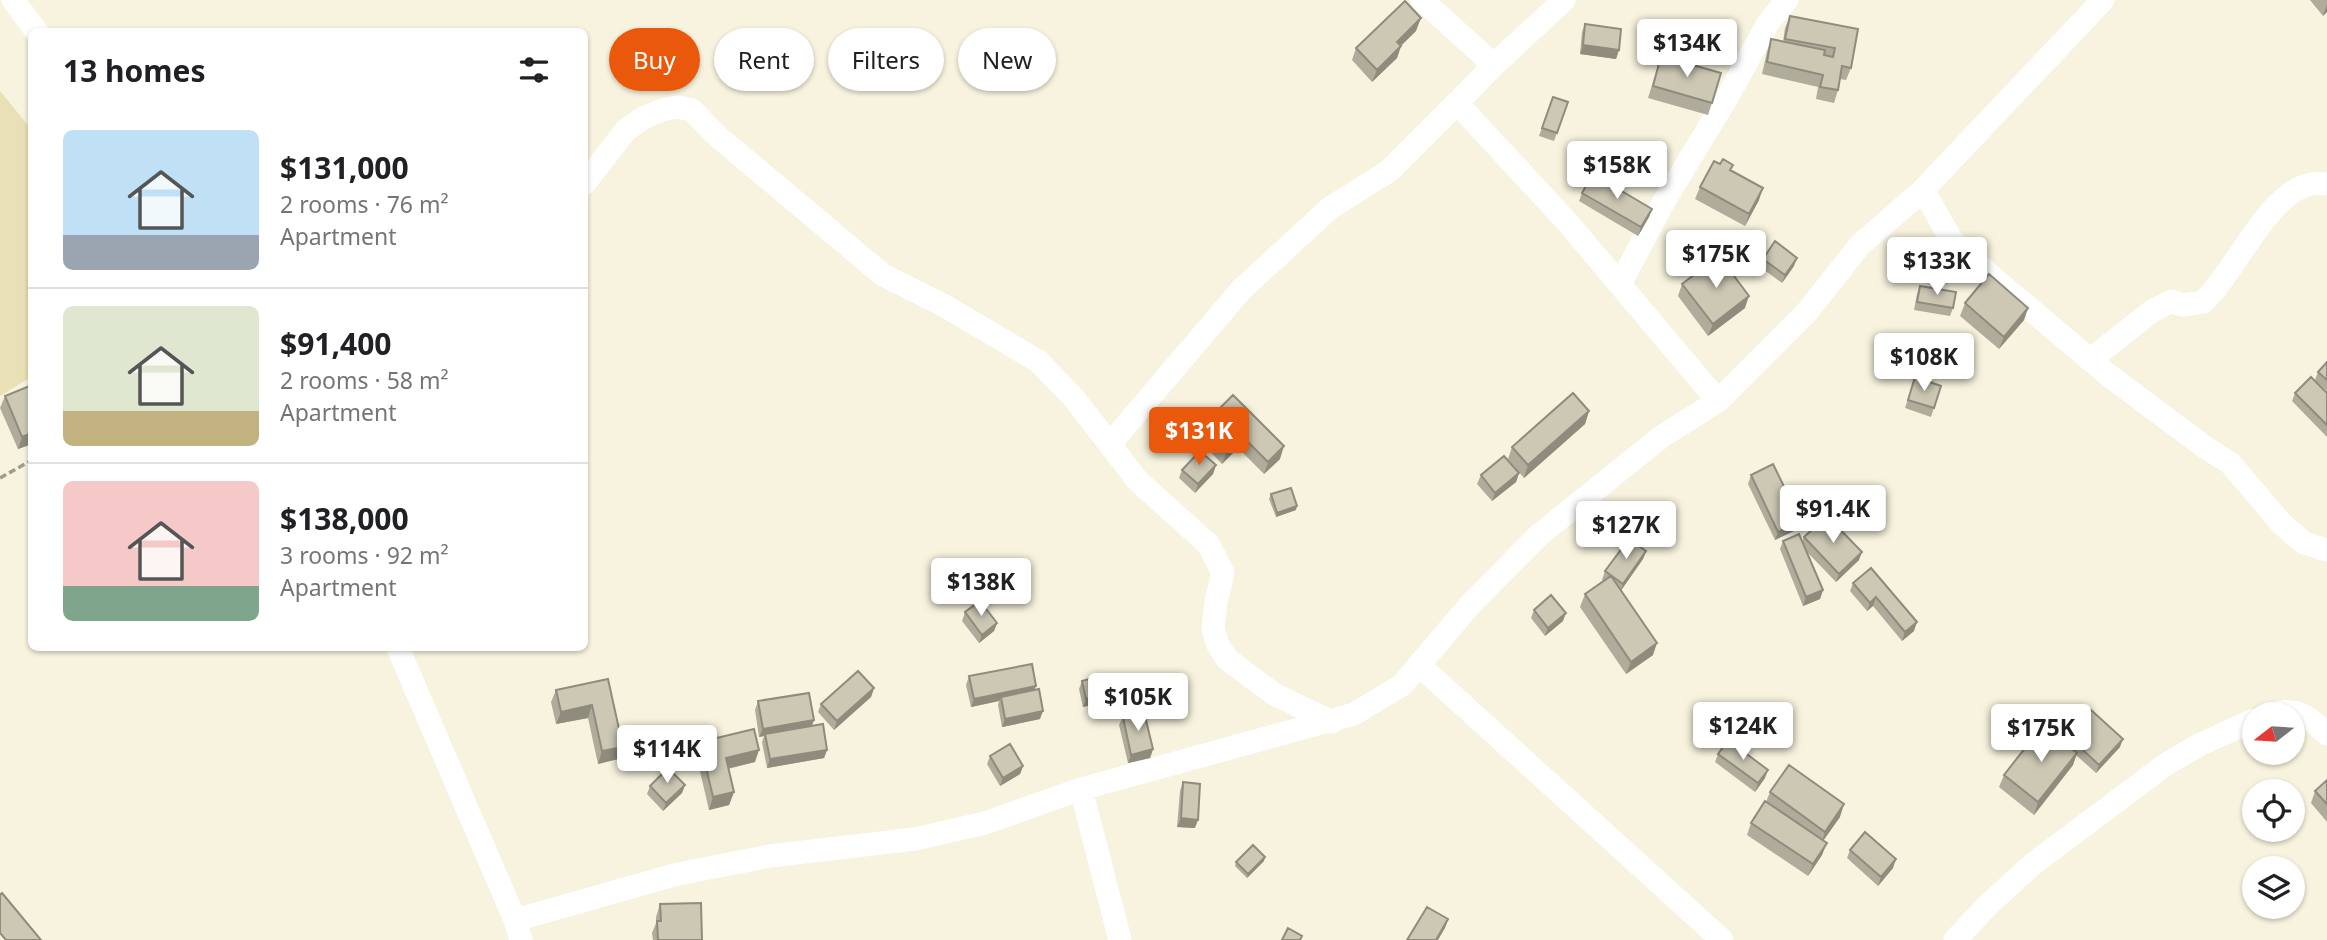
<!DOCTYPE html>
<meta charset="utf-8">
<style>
:root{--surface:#fff;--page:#f6f6f6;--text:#202124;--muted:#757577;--line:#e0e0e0;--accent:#ea580c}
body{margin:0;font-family:"Noto Sans",sans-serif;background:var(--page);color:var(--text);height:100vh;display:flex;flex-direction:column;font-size:26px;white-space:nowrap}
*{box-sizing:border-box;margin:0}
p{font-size:23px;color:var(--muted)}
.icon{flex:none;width:38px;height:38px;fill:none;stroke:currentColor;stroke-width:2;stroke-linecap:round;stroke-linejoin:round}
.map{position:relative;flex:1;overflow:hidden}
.panel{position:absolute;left:28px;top:28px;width:560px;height:623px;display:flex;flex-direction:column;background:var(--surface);border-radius:10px;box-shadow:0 2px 5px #0004}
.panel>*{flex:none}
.guide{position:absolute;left:609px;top:28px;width:665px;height:63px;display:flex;gap:14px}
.needle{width:46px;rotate:253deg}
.fabs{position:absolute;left:2242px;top:702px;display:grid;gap:14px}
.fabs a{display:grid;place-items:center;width:63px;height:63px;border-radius:50%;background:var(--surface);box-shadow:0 2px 5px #0004;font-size:35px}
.price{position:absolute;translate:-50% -60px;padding:0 16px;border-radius:7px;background:#fff;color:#222;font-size:23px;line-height:46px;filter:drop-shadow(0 2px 4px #0008)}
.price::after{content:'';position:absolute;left:50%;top:42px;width:21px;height:16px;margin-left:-10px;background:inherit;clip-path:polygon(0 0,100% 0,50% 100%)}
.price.selected{background:var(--accent);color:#fff}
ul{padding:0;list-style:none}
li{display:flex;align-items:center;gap:21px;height:175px;padding:0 35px}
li+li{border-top:2px solid var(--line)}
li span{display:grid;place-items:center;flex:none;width:196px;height:140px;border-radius:10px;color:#555}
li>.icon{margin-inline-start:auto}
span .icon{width:84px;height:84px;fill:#fffc;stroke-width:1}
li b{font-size:30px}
h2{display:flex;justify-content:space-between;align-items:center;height:84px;padding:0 35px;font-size:30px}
.pill{padding:0 24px;border-radius:32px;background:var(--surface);box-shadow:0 2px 5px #0004;font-size:24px;line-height:63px}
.pill.selected{background:var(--accent);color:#fff}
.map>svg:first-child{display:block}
.green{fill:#e9e0b6}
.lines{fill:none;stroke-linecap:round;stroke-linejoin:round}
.path{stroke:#9f9c8c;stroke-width:3.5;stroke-dasharray:7 3.5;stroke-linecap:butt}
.minor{stroke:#fff;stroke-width:23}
.wall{fill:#afac9b}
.shaded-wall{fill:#8f8c7e}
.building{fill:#ccc8b4;stroke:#8f8c7e;stroke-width:2}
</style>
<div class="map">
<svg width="2327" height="940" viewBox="0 0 2327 940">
<rect width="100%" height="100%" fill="#f8f3de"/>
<path class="green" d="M 0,91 L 31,129 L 31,377 L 0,396 Z"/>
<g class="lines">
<path class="path" d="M 0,478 L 32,460"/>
<path class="minor" d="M 13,0 L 37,32
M 1422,0 L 1494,65 L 1457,103 L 1568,223 L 1718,401
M 1494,65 L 1564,0
M 584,184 L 626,130 L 643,118 L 662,110 L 678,107 L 692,110 L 716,135 L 883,275 L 943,305 L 1038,361 L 1073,397 L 1138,481 L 1209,545 L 1223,573 L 1216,602 L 1213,628 L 1217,643 L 1227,659 L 1274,694 L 1332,722
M 1923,190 L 1952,241 L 1997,281 L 2107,374 L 2206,448 L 2230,463 L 2282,524 L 2304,543 L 2327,550
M 1620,284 L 1663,203 L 1728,96 L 1768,23 L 1787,0
M 2090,360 L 2152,311 L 2172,301 L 2182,305 L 2203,302 C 2235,273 2268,192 2311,184 C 2316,183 2322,184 2327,184
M 1110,444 L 1241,290 L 1330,208 L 1389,171 L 1457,103
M 398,648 L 515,920 L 521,940
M 1419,665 L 1722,940
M 2269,714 C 2299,707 2305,715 2327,734
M 1081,789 L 1120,940
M 515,920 L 678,874 L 770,856 L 915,839 L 985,823 L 1081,789 L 1354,714 L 1402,685 L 1469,606 L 1538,536 L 1661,437 L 1718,401 L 1807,312 L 1860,245 L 1923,190 L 2103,0
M 1955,940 L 1989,904 L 2033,864 L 2165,765 L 2199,745 L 2254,720"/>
</g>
<path class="wall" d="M 2310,0 L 2327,0 L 2327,12 L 2323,16 Z
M 1790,16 L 1858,29 L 1851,68 L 1846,80 L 1840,79 L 1838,90 L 1834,103 L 1816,99 L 1818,87 L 1762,74 L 1767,52 L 1771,39 L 1783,42 L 1785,28 Z
M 1585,24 L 1619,50 L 1616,59 L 1580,54 L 1582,32 Z
M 1416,31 L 1401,46 L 1397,58 L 1372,82 L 1352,60 L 1356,48 Z
M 1661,56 L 1712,103 L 1708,115 L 1648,98 Z
M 1553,97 L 1568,102 L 1554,141 L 1539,136 Z
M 1731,170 L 1759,200 L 1745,226 L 1695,199 L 1700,187 Z
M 1582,193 L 1649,217 L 1638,236 L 1579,201 Z
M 1763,259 L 1794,266 L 1782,283 L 1760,267 Z
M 1957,268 L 1956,272 L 1947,284 L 1936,276 L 1938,272 Z
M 1682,284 L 1745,308 L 1708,336 L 1678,296 Z
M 1920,286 L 1953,308 L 1950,316 L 1914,310 L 1917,294 Z
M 1965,303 L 2028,308 L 2024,320 L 1999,349 L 1960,316 Z
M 1953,343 L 1965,363 L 1964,367 L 1949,365 Z
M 2327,362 L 2327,391 L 2315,380 L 2318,372 Z
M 1915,377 L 1941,386 L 1931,417 L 1905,408 Z
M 32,385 L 32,444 L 18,449 L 0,408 L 5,396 Z
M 2295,393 L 2327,393 L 2327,437 L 2292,401 Z
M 1233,395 L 1280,459 L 1264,474 L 1238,448 L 1222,464 L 1197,438 L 1202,426 Z
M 1589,411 L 1585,424 L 1524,478 L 1508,459 L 1512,447 Z
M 1216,465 L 1213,474 L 1195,493 L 1179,478 L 1182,470 Z
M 1519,473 L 1516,482 L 1492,501 L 1477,484 L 1481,475 Z
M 1751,475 L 1798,529 L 1775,540 L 1748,484 Z
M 1271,494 L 1296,510 L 1276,517 L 1269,499 Z
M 1804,537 L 1859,560 L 1836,582 L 1807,552 L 1823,590 L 1820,599 L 1803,606 L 1780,549 L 1783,541 L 1802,542 Z
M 1646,551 L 1643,559 L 1621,590 L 1653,655 L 1626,674 L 1580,607 L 1585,594 L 1604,581 L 1602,580 L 1605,571 Z
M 1871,568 L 1914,631 L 1902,641 L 1873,606 L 1867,611 L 1850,591 L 1853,583 Z
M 1534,610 L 1563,621 L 1545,636 L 1531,618 Z
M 965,612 L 997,623 L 994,631 L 979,643 L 962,621 Z
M 969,676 L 1035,690 L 1040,719 L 1002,727 L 998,705 L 999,701 L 971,707 L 966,685 Z
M 608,679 L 618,759 L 598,764 L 588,718 L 556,724 L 551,702 L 556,690 Z
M 1082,681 L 1107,701 L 1083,707 L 1079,689 Z
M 874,688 L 871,697 L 834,730 L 818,712 L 821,704 Z
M 758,701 L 814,720 L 811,726 L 827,750 L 824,758 L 767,768 L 762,742 L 764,736 L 759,737 L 755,710 Z
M 1123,717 L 1153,749 L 1150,758 L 1128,763 L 1119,725 Z
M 2068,736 L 2120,747 L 2096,773 L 2076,755 L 2073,765 L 2034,815 L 1999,787 L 2004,775 L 2065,743 Z
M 700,742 L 755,762 L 728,769 L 734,792 L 729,805 L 709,810 L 696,754 Z
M 1718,754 L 1765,778 L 1755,792 L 1715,762 Z
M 990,756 L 1023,766 L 1020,774 L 1000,786 L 987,764 Z
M 2327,780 L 2327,822 L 2311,803 L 2315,791 Z
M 1183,782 L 1195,828 L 1177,827 L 1180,791 Z
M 685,785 L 682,793 L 663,811 L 647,794 L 650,786 Z
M 1770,792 L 1840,817 L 1823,840 L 1822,855 L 1808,876 L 1747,835 L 1751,823 L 1766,802 Z
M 1850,850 L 1893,868 L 1878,886 L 1847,858 Z
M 1264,861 L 1247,878 L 1235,866 L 1236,862 Z
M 660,904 L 702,940 L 653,940 L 652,933 L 656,923 L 656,917 Z"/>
<path class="shaded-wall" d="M 2327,4 L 2327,12 L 2323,16 Z
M 1421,18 L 1416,31 L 1392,54 L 1397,42 Z
M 1583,45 L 1619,50 L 1616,59 L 1580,54 Z
M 1401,46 L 1397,58 L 1372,82 L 1377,70 Z
M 1763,188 L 1759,200 L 1745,226 L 1749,214 Z
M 1652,209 L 1649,217 L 1638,236 L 1641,227 Z
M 1797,258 L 1794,266 L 1782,283 L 1785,275 Z
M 1749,296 L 1745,308 L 1708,336 L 1713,324 Z
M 2028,308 L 2024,320 L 1999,349 L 2004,337 Z
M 1589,411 L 1585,424 L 1524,478 L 1528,465 Z
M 32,433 L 32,444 L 18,449 L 22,437 Z
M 1242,436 L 1238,448 L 1222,464 L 1227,451 Z
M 1284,446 L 1280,459 L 1264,474 L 1268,462 Z
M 1216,465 L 1213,474 L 1195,493 L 1198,484 Z
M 1519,473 L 1516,482 L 1492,501 L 1495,493 Z
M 1297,506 L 1296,510 L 1276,517 L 1277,513 Z
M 1801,521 L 1798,529 L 1775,540 L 1778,532 Z
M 1646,551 L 1643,559 L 1620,592 L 1623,584 Z
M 1862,552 L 1859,560 L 1836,582 L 1839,574 Z
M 1823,590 L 1820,599 L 1803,606 L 1806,597 Z
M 1876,597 L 1873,606 L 1867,611 L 1870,603 Z
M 1566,613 L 1563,621 L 1545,636 L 1548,628 Z
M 1917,622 L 1914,631 L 1902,641 L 1905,632 Z
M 997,623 L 994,631 L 979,643 L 982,635 Z
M 1657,643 L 1653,655 L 1626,674 L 1631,662 Z
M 1036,686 L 1033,695 L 1001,697 L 999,701 L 971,707 L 974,699 Z
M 874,688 L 871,697 L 834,730 L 837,721 Z
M 1110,693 L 1107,701 L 1083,707 L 1086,699 Z
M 592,705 L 588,718 L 556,724 L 561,712 Z
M 1043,711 L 1040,719 L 1002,727 L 1005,719 Z
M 814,720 L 811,729 L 765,734 L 764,736 L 759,737 L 763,729 Z
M 2123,739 L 2120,747 L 2096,773 L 2099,765 Z
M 623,747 L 618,759 L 598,764 L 602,751 Z
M 1153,749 L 1150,758 L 1128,763 L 1131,755 Z
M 759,750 L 755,762 L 721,770 L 726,758 Z
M 827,750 L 824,758 L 767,768 L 770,759 Z
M 2077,753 L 2073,765 L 2034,815 L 2038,802 Z
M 1023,766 L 1020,774 L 1000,786 L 1003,778 Z
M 1768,770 L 1765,778 L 1755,792 L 1758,783 Z
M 685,785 L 682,793 L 663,811 L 666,803 Z
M 734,792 L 729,805 L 709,810 L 713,797 Z
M 1844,804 L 1840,817 L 1821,844 L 1825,832 Z
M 1181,818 L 1198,820 L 1195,828 L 1177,827 Z
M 1827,843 L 1822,855 L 1808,876 L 1813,864 Z
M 1265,857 L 1264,861 L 1247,878 L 1248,874 Z
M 1896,859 L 1893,868 L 1878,886 L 1881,877 Z
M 1448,919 L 1445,928 L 1438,940 L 1436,940 Z"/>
<path class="building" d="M 1405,1 L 1421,18 L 1397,42 L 1401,46 L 1377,70 L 1356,48 Z
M 1790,16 L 1858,29 L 1851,68 L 1842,66 L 1838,90 L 1820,87 L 1823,75 L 1767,62 L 1771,39 L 1825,50 L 1824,55 L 1833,57 L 1835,48 L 1785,39 Z
M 1585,24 L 1621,29 L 1619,50 L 1583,45 Z
M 1661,56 L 1721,73 L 1712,103 L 1653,86 Z
M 1553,97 L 1568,102 L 1557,133 L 1542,128 Z
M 1723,159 L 1733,165 L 1730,170 L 1763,188 L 1749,214 L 1700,187 L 1714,161 L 1720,164 Z
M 1593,174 L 1652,209 L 1641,227 L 1582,193 Z
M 1775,241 L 1797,258 L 1785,275 L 1763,259 Z
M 1719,256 L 1749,296 L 1713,324 L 1682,284 Z
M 1946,260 L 1957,268 L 1949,280 L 1938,272 Z
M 1989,274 L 2028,308 L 2004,337 L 1965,303 Z
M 1920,286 L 1956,292 L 1953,308 L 1917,302 Z
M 1953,343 L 1968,346 L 1965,363 L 1950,360 Z
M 2327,362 L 2327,380 L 2318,372 Z
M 1915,377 L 1941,386 L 1934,408 L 1908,400 Z
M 2311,377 L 2327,393 L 2327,425 L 2295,393 Z
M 32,385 L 32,433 L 22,437 L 5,396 Z
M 1573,393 L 1589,411 L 1528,465 L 1512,447 Z
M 1233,395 L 1284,446 L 1268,462 L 1242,436 L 1227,451 L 1202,426 Z
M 1200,451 L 1216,465 L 1198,484 L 1182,470 Z
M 1504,456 L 1519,473 L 1495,493 L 1481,475 Z
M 1773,464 L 1801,521 L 1778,532 L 1751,475 Z
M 1291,488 L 1297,506 L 1277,513 L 1271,494 Z
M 1827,516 L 1862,552 L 1839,574 L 1804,537 Z
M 1799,534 L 1823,590 L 1806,597 L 1783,541 Z
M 1629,539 L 1646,551 L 1623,584 L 1605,571 Z
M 1871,568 L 1917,622 L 1905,632 L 1876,597 L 1870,603 L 1853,583 Z
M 1611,576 L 1657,643 L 1631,662 L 1585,594 Z
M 1551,595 L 1566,613 L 1548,628 L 1534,610 Z
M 980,601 L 997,623 L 982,635 L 965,612 Z
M 1032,664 L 1036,686 L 974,699 L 969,676 Z
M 858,671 L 874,688 L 837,721 L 821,704 Z
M 1105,675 L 1110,693 L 1086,699 L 1082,681 Z
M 608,679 L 623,747 L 602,751 L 592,705 L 561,712 L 556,690 Z
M 1039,689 L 1043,711 L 1005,719 L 1001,697 Z
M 809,693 L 814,720 L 763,729 L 758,701 Z
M 2091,710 L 2123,739 L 2099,765 L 2068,736 Z
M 1144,712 L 1153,749 L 1131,755 L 1123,717 Z
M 823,724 L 827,750 L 770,759 L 765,734 Z
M 2043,725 L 2077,753 L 2038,802 L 2004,775 Z
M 754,729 L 759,750 L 726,758 L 734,792 L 713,797 L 700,742 Z
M 1728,740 L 1768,770 L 1758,783 L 1718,754 Z
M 1010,744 L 1023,766 L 1003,778 L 990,756 Z
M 1789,765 L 1844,804 L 1825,832 L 1770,792 Z
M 668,768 L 685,785 L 666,803 L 650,786 Z
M 2327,780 L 2327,804 L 2315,791 Z
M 1183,782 L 1200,784 L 1198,820 L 1181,818 Z
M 1765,801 L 1827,843 L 1813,864 L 1751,823 Z
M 1865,832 L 1896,859 L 1881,877 L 1850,850 Z
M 1253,845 L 1265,857 L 1248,874 L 1236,862 Z
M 2,893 L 41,940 L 6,940 L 0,933 L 0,895 Z
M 701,903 L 702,940 L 658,940 L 657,921 L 661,921 L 660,904 Z
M 1427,907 L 1448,919 L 1436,940 L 1407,940 Z
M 1288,928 L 1302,936 L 1300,940 L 1282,940 Z"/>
</svg>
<div class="fabs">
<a><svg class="needle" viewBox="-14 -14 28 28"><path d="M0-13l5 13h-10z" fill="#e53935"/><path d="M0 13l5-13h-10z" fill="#757577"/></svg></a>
<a><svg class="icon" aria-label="locate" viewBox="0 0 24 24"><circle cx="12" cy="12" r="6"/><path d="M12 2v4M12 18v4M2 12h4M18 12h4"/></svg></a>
<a><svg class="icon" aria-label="layers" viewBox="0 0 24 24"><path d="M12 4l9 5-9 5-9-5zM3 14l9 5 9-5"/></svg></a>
</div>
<b class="price" style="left:1687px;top:79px">$134K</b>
<b class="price" style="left:1617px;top:201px">$158K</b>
<b class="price" style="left:1716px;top:290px">$175K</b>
<b class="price" style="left:1937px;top:297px">$133K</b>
<b class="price" style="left:1924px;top:393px">$108K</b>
<b class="price selected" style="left:1199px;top:467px">$131K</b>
<b class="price" style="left:1833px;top:545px">$91.4K</b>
<b class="price" style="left:1626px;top:561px">$127K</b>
<b class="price" style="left:981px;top:618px">$138K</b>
<b class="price" style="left:1138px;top:733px">$105K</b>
<b class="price" style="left:1743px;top:762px">$124K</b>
<b class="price" style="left:2041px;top:764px">$175K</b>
<b class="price" style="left:667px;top:785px">$114K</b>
<div class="guide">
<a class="pill selected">Buy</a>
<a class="pill">Rent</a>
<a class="pill">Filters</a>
<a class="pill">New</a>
</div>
<section class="panel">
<h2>13 homes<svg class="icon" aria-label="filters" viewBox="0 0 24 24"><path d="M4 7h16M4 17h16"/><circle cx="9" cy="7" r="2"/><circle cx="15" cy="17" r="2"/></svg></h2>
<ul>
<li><span style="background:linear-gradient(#bfe0f5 75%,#9aa5b1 0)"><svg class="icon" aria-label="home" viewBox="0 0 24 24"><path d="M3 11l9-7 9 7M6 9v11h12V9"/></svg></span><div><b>$131,000</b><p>2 rooms · 76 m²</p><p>Apartment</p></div></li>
<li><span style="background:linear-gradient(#dfe7d0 75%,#c2b280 0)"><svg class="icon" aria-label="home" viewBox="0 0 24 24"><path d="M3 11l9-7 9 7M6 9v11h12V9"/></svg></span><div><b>$91,400</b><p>2 rooms · 58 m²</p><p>Apartment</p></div></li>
<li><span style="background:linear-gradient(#f6c9c9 75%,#7fa58c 0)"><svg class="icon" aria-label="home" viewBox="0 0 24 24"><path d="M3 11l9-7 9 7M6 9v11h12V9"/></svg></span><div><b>$138,000</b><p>3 rooms · 92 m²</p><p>Apartment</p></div></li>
</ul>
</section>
</div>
